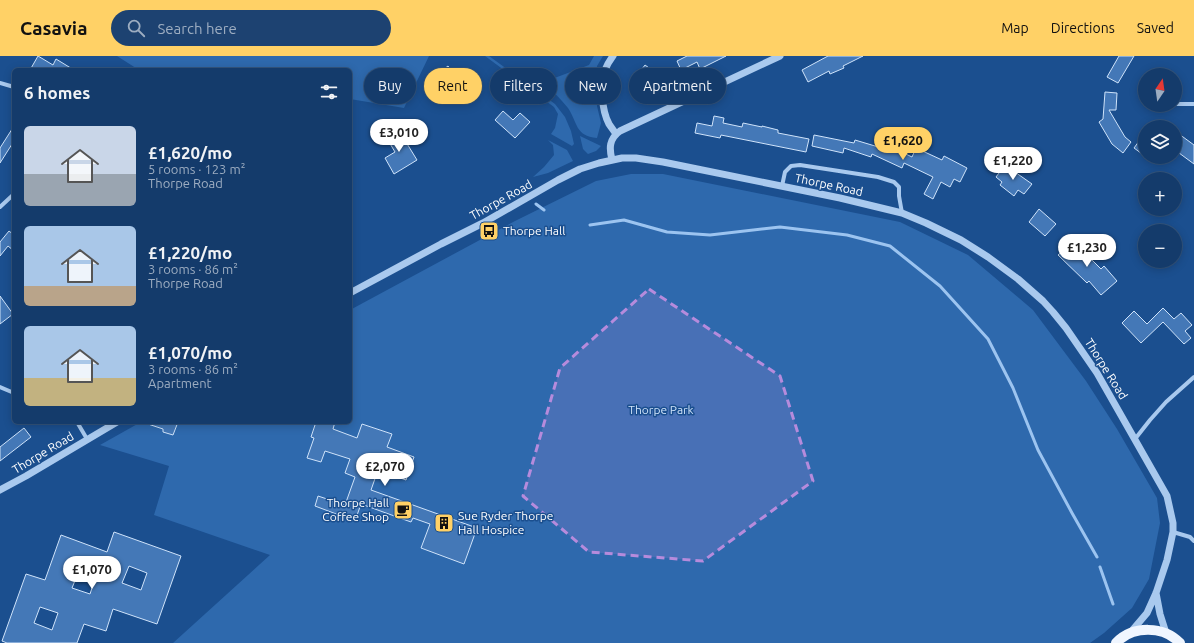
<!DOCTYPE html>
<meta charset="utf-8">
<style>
:root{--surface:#143b6b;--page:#1d4271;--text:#f1f3f6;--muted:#9dadc1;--line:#33557e;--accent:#ffd166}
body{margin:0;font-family:Ubuntu,sans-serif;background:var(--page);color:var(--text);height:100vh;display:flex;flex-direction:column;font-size:15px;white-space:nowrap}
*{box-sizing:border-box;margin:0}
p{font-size:13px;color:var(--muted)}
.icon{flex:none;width:22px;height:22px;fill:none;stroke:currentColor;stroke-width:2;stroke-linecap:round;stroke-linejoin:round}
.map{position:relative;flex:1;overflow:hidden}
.drawer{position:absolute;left:12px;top:12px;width:340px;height:356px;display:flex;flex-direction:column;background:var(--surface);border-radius:6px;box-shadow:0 2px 10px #0003,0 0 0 1px var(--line)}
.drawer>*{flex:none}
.top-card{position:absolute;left:364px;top:12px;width:380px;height:36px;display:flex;gap:8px}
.needle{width:26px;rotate:13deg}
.tools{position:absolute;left:1138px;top:12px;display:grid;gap:8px}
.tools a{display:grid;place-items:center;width:44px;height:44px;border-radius:50%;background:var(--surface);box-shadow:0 2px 10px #0003,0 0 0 1px var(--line);font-size:20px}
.price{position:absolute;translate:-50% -34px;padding:0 9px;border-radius:14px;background:#fff;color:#222;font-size:13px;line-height:26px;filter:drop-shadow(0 1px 2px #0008)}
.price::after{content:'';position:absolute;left:50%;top:24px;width:12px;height:9px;margin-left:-6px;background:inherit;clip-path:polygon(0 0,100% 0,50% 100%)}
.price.active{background:var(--accent);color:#111}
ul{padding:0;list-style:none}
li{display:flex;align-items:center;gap:12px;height:100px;padding:0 12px}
li span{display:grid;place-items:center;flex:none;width:112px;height:80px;border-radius:6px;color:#555}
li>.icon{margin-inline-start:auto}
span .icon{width:48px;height:48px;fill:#fffc;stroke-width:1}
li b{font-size:17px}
h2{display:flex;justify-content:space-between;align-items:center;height:48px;padding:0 12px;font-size:17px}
.chip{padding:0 14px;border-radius:18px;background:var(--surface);box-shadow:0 2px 10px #0003,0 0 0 1px var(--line);font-size:14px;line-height:36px}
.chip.active{background:var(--accent);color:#111}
header{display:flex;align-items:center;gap:24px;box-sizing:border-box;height:56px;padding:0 20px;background:var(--accent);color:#111}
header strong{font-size:19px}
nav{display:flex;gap:22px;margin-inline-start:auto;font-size:14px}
.search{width:280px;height:36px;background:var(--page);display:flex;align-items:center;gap:10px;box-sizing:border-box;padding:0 14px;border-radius:22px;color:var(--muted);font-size:15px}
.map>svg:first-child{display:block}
.green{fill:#2e69ad}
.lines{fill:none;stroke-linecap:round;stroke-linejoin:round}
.stream{stroke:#9cc4f0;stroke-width:3}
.building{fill:#4478b7;stroke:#cfe3fa;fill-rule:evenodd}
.minor{stroke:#a9c9ee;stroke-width:4}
.tertiary{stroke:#a9c9ee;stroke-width:7}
.primary{stroke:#f0f6ff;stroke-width:10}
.marked{fill:#b68bdc;fill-opacity:0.2;stroke:#b68bdc;stroke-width:3;stroke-dasharray:8 5;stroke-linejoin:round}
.labels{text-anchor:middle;stroke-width:3;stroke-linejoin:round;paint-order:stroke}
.street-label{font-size:12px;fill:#fff;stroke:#1b4f8f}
.poi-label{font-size:12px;fill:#fff;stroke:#1b4f8f;text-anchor:start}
.park-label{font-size:12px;fill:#cfe3fa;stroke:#1b4f8f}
</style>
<header>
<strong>Casavia</strong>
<div class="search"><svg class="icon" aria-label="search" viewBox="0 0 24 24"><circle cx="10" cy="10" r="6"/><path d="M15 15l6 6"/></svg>Search here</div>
<nav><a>Map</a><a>Directions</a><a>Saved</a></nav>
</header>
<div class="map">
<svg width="1194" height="587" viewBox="0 0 1194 587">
<rect width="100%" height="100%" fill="#1b4f8f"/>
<path class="green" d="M 117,0 L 429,0 L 404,52 L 350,43 L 350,14 L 139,14 Z
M 485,0 L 489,0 L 555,48 L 565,61 L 571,75 L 574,88 L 572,90 L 551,78 L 555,72 L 558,58 L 554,51 Z
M 594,0 L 603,0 L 597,10 L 596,30 L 597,50 L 601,67 L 597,82 C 575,80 578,67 568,52 C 561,43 552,35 544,26 L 589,9 Z
M 580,80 L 601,90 L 596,95 L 588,98 L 583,93 Z
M 548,84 L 567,94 L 573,105 L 548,117 L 533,121 L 544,111 L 554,99 L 553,89 Z
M 631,118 L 663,118 L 900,166 L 968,199 L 1033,254 L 1086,325 L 1117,373 L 1157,442 L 1160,467 L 1149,523 L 1132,552 L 1104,577 L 1090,587 L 173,587 L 270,499 L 154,459 L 169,410 L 100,389 L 141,366 L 350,366 L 350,254 L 515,165 L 596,125 Z"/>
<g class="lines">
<path class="stream" d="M 536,148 L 544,154
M 590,169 L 624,164 L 667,176 L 710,179 L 780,171 L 847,179 L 890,190 L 940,230 L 988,283 L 1013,332 L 1038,394 L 1072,457 L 1097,501
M 1100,511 L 1113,548"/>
</g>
<path class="building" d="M 38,0 L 53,9 L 56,3 L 74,14 L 30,14 Z
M 687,0 L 726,0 L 700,13 L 697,6 L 681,14 L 677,5 Z
M 828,0 L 863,0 L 843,10 L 844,12 L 830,18 L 829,15 L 808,26 L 802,14 Z
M 1119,0 L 1134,0 L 1118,27 L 1107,21 Z
M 645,9 L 664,23 L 655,36 L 636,21 Z
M 448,10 L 468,36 L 456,45 L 447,34 L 439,40 L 430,28 L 438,22 L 436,19 Z
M 1105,36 L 1117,37 L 1116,54 L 1109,54 L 1125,81 L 1131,86 L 1123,97 L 1112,88 L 1099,66 L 1103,63 Z
M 503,55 L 513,64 L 520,57 L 530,66 L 515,82 L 495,64 Z
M 714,60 L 724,62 L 723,67 L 742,71 L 743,67 L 762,71 L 762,70 L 778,74 L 778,77 L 809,83 L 806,96 L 721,79 L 720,82 L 695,77 L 697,67 L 712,70 Z
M 14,70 L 14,85 L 0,107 L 0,92 Z
M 398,73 L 417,104 L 394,118 L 385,102 L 395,96 L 386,81 Z
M 1145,77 L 1145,100 L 1134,92 Z
M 1179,78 L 1194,89 L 1194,108 L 1175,94 L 1175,84 Z
M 814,79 L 854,87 L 855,84 L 885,93 L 887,89 L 912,101 L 916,92 L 942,104 L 944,100 L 967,112 L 960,126 L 954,123 L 950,131 L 941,126 L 933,143 L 924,138 L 933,121 L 904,107 L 902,112 L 872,98 L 871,101 L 844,92 L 843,97 L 812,90 Z
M 1005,109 L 1032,128 L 1024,138 L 1018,134 L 1014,140 L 1000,129 L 1002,126 L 996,121 Z
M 1039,153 L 1056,168 L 1045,180 L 1029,166 Z
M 9,175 L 14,179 L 14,195 L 8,190 L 0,200 L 0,186 Z
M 1073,185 L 1101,213 L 1104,210 L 1117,225 L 1101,239 L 1089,225 L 1087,227 L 1058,199 Z
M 0,240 L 13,258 L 0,268 Z
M 1163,252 L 1174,263 L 1181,257 L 1192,269 L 1185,275 L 1191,282 L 1184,288 L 1163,266 L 1141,287 L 1122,267 L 1134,255 L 1147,268 Z
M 148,366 L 178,366 L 173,379 L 163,376 L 163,373 L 148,368 Z
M 316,366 L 335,366 L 333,373 L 357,382 L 362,368 L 392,378 L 387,391 L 414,401 L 406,424 L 378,414 L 371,434 L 477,472 L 464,508 L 421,492 L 430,468 L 413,462 L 411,466 L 361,448 L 355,465 L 315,450 L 318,440 L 345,449 L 355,421 L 345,417 L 350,403 L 325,395 L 321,406 L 307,402 L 314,382 L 311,381 Z
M 24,372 L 31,381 L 0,405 L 0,391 Z
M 114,476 L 181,500 L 157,568 L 113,553 L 106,575 L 84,568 L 77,587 L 7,587 L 2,585 L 26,518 L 45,524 L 61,479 L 107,496 ZM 129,510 L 147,517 L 141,534 L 122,527 ZM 78,517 L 95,523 L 90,538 L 72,532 ZM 40,551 L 58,557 L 52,574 L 34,567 Z"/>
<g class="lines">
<path class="minor" d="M 0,27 L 14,31
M 1175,48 L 1194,48
M 782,130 L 785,116 L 791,110 L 800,109 L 878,121 L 894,126 L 899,131 L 899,140 L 902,157
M 0,151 L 14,138
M 0,331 L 14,337
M 77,366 L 87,383
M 1135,383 L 1150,364 L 1166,346 L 1194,321
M 1173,476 L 1190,481 L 1194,485"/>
<path class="tertiary" d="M 613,0 C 610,4 607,9 605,14 C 601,30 601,53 609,68 C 611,71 614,75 616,78
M 612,104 C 609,92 609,83 620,75 L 780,0
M 350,237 L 441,188 L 483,167 L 558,124 L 580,113 L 599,107 L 622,102 L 636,102 L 663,106 L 840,142 L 902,157 L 926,167 L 961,184 L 988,201 L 1018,223 L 1043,245 L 1053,256 L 1066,272 L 1097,317 L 1167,440 L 1173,467 L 1173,476 L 1167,504 L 1156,537 L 1147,557 L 1130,577
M 0,434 L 26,420 L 117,366
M 1156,537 L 1160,558 L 1166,577"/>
<path class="primary" d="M 1116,587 C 1133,569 1164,570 1180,587"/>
</g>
<path class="marked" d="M 649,233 L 780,320 L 813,425 L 703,505 L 589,496 L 523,440 L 560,312 Z"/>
<defs>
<g id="bus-square" transform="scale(1)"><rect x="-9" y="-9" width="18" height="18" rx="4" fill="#ffd166" stroke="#1b4f8f"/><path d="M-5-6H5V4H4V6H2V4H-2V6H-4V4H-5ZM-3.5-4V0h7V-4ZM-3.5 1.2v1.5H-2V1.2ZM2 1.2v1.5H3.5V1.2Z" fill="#111"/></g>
<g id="cafe-square" transform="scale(1)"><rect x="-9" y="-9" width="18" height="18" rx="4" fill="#ffd166" stroke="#1b4f8f"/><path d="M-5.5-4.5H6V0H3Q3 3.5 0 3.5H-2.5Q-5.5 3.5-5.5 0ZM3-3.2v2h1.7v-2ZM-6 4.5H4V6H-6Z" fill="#111"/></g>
<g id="building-square" transform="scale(1)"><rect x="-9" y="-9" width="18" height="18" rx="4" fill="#ffd166" stroke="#1b4f8f"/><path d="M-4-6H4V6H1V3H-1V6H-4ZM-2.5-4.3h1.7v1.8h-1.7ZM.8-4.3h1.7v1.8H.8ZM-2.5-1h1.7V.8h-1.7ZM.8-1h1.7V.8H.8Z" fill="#111"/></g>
</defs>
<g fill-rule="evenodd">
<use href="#bus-square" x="489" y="175"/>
<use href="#cafe-square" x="403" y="454"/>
<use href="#building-square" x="444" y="467"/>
</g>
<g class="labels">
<g class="street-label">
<text transform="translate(829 129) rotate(12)" y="4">Thorpe Road</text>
<text transform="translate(501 144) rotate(-29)" y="4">Thorpe Road</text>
<text transform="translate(1106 313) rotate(58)" y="4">Thorpe Road</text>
<text transform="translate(43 397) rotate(-31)" y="4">Thorpe Road</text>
</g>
<g class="poi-label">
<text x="503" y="179">Thorpe Hall</text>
<text x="389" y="451" text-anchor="end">Thorpe Hall<tspan x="389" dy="14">Coffee Shop</tspan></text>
<text x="458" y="464">Sue Ryder Thorpe<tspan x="458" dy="14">Hall Hospice</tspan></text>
</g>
<g class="park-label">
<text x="661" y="358">Thorpe Park</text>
</g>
</g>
</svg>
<div class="tools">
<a><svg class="needle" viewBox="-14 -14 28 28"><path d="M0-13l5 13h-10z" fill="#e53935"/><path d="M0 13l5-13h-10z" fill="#9dadc1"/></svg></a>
<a><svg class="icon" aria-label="layers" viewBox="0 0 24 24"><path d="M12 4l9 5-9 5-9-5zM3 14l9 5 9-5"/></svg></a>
<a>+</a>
<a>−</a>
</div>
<b class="price" style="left:399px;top:97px">£3,010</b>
<b class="price active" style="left:903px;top:105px">£1,620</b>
<b class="price" style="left:1013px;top:125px">£1,220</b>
<b class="price" style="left:1087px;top:212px">£1,230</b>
<b class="price" style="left:385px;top:431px">£2,070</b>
<b class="price" style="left:92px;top:534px">£1,070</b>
<div class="top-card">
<a class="chip">Buy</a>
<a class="chip active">Rent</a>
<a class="chip">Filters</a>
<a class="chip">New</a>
<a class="chip">Apartment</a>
</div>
<section class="drawer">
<h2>6 homes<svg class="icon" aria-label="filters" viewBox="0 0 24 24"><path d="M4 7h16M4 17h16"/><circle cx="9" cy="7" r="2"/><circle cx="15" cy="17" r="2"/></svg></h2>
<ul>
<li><span style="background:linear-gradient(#c9d6e8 60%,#9aa5b1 0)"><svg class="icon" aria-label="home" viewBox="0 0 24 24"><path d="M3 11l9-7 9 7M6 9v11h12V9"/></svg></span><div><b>£1,620/mo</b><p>5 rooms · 123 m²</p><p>Thorpe Road</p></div></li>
<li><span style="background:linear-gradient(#a9c7e8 75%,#b9a48a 0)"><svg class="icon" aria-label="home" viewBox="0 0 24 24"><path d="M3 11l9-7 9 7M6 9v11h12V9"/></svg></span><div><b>£1,220/mo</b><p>3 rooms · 86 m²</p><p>Thorpe Road</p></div></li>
<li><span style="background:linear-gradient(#a9c7e8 65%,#c2b280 0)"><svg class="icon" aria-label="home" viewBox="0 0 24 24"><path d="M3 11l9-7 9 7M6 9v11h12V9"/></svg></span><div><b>£1,070/mo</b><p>3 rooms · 86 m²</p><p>Apartment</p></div></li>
</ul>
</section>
</div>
